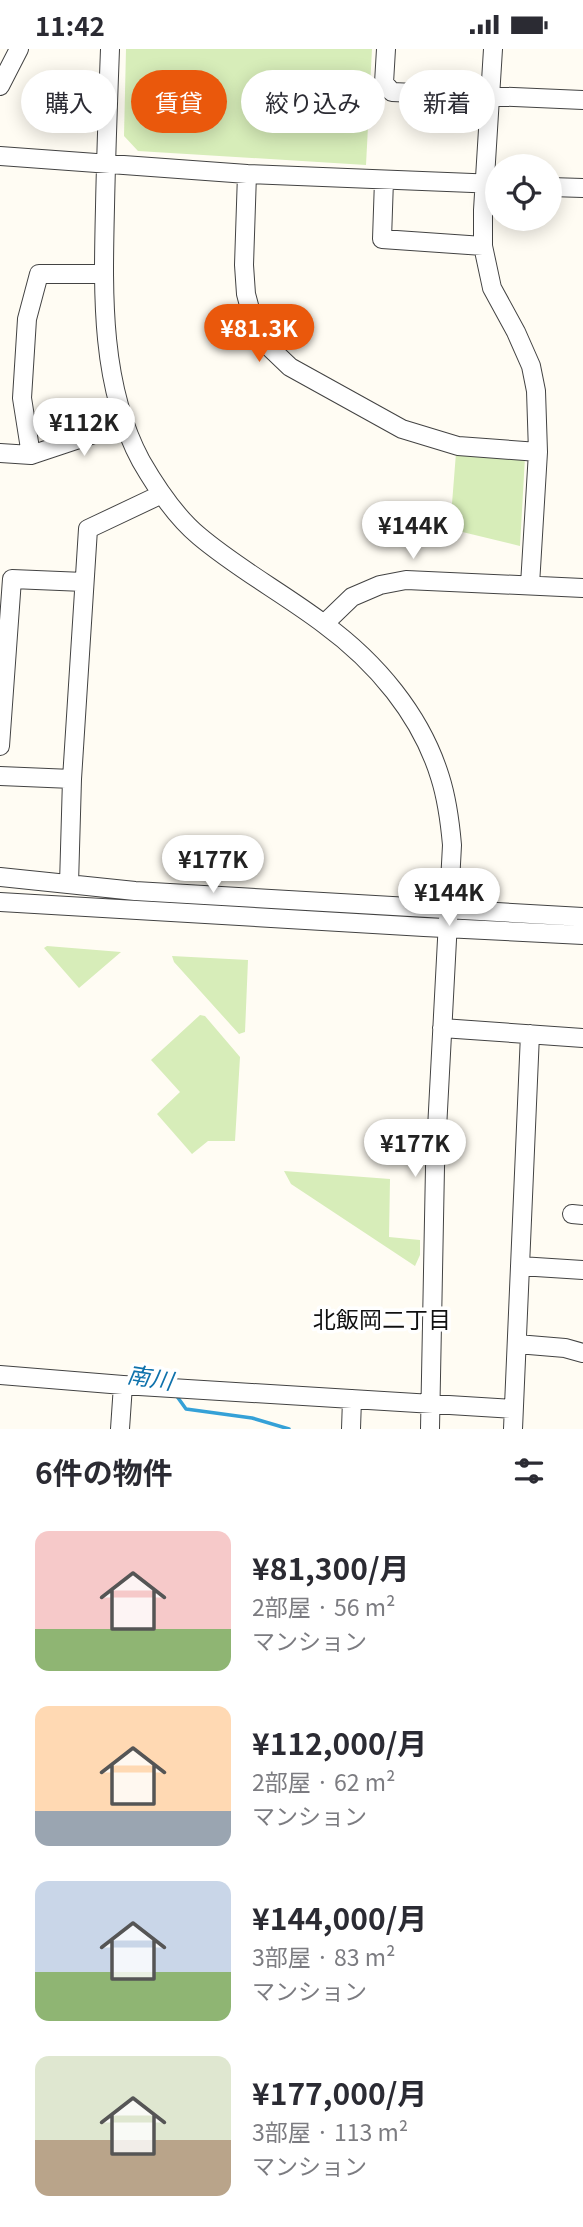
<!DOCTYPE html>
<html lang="ja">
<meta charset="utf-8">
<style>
:root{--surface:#fff;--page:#f2f2f3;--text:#2b2b33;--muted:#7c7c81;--accent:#ea580c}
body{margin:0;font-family:Georgia,"Noto Sans JP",serif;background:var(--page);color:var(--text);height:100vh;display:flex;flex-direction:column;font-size:26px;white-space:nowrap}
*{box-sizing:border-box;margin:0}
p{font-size:23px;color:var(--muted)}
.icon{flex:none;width:38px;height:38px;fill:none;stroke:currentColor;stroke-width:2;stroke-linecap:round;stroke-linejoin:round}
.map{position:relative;height:1380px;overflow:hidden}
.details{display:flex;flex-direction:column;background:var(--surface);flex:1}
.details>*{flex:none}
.hud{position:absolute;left:21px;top:21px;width:542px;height:63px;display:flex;gap:14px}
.buttons{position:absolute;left:485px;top:105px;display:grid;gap:14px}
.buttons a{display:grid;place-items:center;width:77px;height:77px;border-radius:50%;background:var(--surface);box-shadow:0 4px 18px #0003;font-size:35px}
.price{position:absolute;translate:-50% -60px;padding:0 16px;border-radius:24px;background:#fff;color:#222;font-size:23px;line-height:46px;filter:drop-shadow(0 2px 4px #0008)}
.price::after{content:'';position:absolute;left:50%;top:42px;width:21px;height:16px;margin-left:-10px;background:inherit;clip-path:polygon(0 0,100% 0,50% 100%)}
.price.active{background:var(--accent);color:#fff}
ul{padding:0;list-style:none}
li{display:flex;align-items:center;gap:21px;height:175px;padding:0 35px}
li span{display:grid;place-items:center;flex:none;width:196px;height:140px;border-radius:14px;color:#555}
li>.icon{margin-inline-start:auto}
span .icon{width:84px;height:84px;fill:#fffc;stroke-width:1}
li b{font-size:30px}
h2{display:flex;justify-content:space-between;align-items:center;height:84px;padding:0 35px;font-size:30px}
.tag{padding:0 24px;border-radius:32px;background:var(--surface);box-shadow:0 4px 18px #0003;font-size:24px;line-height:63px}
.tag.active{background:var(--accent);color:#fff}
.status{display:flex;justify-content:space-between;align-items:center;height:49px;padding:0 35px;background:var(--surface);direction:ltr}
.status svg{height:19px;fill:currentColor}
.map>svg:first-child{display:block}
.green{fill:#d7edb9}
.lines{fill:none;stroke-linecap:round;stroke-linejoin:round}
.stream{stroke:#35a1d7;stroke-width:3.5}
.minor-casing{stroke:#434343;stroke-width:20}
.minor{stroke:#fff;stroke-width:18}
.labels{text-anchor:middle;stroke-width:7;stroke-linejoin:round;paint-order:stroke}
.neighbourhood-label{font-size:23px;fill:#101010;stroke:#fff}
.water-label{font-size:23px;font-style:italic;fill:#0f72ac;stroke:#fff}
</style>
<div class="status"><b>11:42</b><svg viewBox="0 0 49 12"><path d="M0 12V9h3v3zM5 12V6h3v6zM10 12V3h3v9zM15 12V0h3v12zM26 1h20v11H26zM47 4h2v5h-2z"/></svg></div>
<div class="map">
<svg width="583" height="1380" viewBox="0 0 583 1380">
<rect width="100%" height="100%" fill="#fffcf3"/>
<path class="green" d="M 126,0 L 372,0 L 366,116 L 138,102 L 124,87 Z
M 456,404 L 525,408 L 520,497 L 450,480 Z
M 47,897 L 121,903 L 79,939 L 44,899 Z
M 172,907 L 248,911 L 245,983 L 239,985 L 174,913 Z
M 200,966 L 205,967 L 240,1008 L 235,1092 L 208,1092 L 192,1105 L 157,1065 L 180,1043 L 151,1011 Z
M 284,1122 L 390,1130 L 389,1188 L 420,1191 L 420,1206 L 415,1217 L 291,1135 Z"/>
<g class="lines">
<path class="stream" d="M 176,1346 L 186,1360 L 252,1369 L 289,1380"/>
<g class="minor-casing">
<path id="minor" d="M 110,0 C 108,53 106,106 105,158 C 103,243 100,336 141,412 C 156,438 176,468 199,487 C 238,520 283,544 324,575 C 376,613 421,666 440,728 C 447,750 450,773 452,796 L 435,1118 L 430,1380
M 386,0 L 384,34 L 392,43 L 583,51
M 493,0 L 483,161 L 483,197 L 492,239 L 516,283 L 531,317 L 536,342 L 538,403 L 530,536
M 0,37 L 19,0
M 0,107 L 247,125 L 244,216 L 246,245 L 254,275 L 267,296 L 290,318 L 402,380 L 458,397 L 538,403
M 247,125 L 497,135
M 384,131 L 382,190 L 483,197
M 550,138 L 583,139
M 0,404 L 31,406 L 124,375
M 31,406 L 22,349 L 27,270 L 39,225 L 103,225
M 324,575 L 352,548 L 380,536 L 406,531 L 583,539
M 0,697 L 12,530 L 84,533
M 0,727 L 72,730
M 0,828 L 135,842 L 583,868
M 69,835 L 72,730 L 88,480 L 162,445
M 0,853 L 424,878 L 583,886
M 442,979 L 583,989
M 572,1165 L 583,1166
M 520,1217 L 583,1221
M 517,1295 L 565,1299 L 583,1304
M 0,1326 L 123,1336 L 513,1360
M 120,1380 L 123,1336
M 351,1380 L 352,1350
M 513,1380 L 530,985"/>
</g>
<use href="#minor" class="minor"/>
</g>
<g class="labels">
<g class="neighbourhood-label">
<text x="382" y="1279">北飯岡二丁目</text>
</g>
<g class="water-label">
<text transform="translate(150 1329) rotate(9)" y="8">南川</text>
</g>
</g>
</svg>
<div class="buttons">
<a><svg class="icon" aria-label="locate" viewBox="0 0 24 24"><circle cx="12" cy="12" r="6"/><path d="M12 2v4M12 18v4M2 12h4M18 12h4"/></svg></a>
</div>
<b class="price active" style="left:259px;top:315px">¥81.3K</b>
<b class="price" style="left:84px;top:409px">¥112K</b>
<b class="price" style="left:413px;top:512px">¥144K</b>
<b class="price" style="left:213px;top:846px">¥177K</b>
<b class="price" style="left:449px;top:879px">¥144K</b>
<b class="price" style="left:415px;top:1130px">¥177K</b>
<div class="hud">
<a class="tag">購入</a>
<a class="tag active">賃貸</a>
<a class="tag">絞り込み</a>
<a class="tag">新着</a>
</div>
</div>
<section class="details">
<h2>6件の物件<svg class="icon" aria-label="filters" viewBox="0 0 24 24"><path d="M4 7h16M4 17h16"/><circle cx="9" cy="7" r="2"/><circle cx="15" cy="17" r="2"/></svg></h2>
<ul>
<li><span style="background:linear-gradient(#f6c9c9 70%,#8fb573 0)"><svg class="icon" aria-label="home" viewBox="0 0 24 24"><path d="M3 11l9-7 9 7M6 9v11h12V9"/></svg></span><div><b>¥81,300/月</b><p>2部屋 · 56 m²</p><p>マンション</p></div></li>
<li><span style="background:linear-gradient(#ffd9b3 75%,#9aa5b1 0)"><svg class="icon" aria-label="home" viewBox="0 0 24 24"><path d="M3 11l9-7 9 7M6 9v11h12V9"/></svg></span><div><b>¥112,000/月</b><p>2部屋 · 62 m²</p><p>マンション</p></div></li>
<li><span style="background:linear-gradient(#c9d6e8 65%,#8fb573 0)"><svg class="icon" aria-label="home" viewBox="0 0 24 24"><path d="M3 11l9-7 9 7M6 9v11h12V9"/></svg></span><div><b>¥144,000/月</b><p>3部屋 · 83 m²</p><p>マンション</p></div></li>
<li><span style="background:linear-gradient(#dfe7d0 60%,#b9a48a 0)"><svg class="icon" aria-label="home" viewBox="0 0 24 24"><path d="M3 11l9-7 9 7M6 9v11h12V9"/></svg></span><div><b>¥177,000/月</b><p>3部屋 · 113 m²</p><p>マンション</p></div></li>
</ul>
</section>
